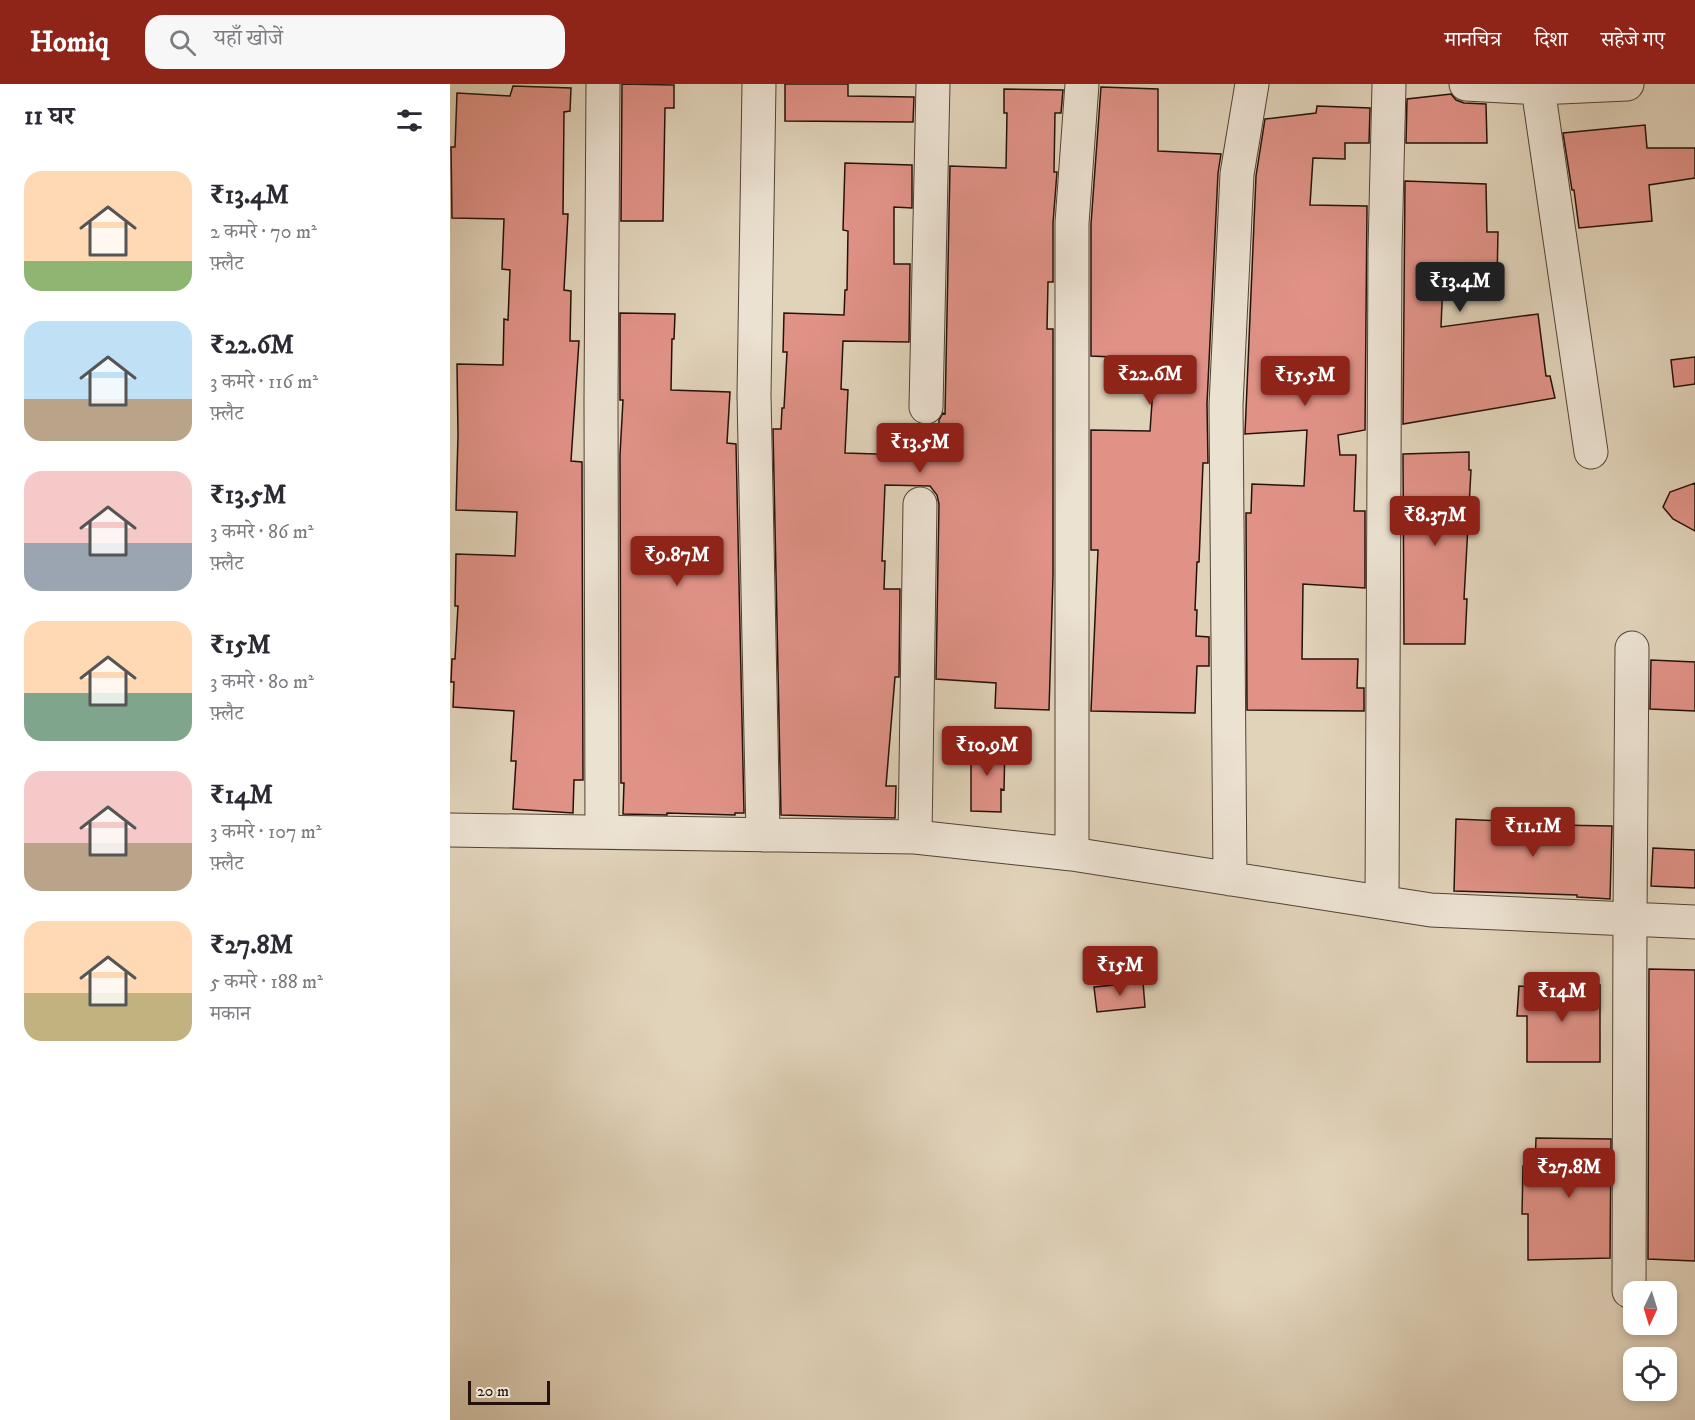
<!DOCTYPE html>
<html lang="hi">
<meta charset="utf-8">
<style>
:root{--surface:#fff;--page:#f7f7f7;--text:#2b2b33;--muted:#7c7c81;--accent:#8f2418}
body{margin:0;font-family:"IM FELL DW Pica","Noto Serif Devanagari",serif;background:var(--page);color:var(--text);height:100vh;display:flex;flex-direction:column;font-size:22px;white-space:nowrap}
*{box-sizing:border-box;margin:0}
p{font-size:20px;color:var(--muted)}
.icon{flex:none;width:33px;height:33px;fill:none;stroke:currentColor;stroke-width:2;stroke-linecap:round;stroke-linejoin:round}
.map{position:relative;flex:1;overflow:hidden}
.drawer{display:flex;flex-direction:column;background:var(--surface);width:450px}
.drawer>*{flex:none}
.needle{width:39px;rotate:184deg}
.fabs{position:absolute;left:1173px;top:1197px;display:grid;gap:12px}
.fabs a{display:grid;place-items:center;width:54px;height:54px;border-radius:12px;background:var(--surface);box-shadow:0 3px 9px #0003;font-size:30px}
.scale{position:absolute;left:18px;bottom:15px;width:82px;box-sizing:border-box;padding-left:6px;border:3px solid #241109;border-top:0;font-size:16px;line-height:21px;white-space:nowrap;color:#241109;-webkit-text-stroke:4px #ece2d2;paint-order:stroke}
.price{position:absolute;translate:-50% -51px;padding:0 14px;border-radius:6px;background:var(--accent);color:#fff;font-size:20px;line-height:39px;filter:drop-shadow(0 2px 3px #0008)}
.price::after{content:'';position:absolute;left:50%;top:36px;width:18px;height:14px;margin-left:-9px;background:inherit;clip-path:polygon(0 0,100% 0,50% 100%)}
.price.current{background:#222;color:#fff}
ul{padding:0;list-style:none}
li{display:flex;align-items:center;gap:18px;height:150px;padding:0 24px}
li span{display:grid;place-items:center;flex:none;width:168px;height:120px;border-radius:18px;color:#555}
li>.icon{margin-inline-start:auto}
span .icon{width:72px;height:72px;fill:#fffc;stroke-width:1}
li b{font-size:26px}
h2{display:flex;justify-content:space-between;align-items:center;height:72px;padding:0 24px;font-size:26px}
header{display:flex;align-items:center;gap:36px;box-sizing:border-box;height:84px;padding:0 30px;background:var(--accent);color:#fff}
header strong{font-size:28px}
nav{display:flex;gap:33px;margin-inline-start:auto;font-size:21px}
.search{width:420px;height:54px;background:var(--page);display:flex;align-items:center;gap:15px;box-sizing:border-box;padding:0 21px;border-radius:18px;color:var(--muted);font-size:22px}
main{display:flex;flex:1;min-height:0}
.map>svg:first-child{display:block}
.building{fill:#e19287;stroke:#241109;stroke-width:1.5}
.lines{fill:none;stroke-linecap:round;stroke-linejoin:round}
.minor-casing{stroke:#534235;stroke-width:35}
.minor{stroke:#ece2d2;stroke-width:33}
</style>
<header>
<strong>Homiq</strong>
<div class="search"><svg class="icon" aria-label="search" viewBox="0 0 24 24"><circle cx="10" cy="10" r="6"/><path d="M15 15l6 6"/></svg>यहाँ खोजें</div>
<nav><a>मानचित्र</a><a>दिशा</a><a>सहेजे गए</a></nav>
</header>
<main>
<section class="drawer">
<h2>11 घर<svg class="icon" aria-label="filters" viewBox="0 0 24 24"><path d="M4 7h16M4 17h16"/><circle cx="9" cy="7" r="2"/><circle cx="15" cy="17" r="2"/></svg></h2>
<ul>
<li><span style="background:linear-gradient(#ffd9b3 75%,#8fb573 0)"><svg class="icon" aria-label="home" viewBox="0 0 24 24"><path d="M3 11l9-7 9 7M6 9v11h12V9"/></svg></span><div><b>₹13.4M</b><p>2 कमरे · 70 m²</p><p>फ़्लैट</p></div></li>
<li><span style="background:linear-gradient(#bfe0f5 65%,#b9a48a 0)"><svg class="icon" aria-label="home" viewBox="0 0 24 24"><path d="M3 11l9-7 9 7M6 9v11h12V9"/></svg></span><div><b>₹22.6M</b><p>3 कमरे · 116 m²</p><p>फ़्लैट</p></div></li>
<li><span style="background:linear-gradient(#f6c9c9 60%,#9aa5b1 0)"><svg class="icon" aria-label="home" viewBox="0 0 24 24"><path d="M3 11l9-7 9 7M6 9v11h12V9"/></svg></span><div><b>₹13.5M</b><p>3 कमरे · 86 m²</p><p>फ़्लैट</p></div></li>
<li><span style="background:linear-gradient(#ffd9b3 60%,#7fa58c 0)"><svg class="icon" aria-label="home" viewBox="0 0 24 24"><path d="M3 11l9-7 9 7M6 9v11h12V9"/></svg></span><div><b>₹15M</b><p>3 कमरे · 80 m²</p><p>फ़्लैट</p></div></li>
<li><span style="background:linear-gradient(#f6c9c9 60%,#b9a48a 0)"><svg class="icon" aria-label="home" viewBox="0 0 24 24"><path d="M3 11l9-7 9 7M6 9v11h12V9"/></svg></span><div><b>₹14M</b><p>3 कमरे · 107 m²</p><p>फ़्लैट</p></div></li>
<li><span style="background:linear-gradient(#ffd9b3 60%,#c2b280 0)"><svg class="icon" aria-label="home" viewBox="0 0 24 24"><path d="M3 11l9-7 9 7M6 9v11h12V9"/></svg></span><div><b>₹27.8M</b><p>5 कमरे · 188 m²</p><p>मकान</p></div></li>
</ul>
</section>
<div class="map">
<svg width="1245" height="1336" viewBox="0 0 1245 1336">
<rect width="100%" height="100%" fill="#e1d3ba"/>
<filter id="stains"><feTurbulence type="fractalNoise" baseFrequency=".00333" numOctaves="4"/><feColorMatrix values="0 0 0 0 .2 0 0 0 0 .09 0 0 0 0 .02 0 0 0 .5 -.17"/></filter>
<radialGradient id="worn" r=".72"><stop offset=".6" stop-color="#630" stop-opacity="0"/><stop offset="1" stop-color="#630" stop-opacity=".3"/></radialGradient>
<path class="building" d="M 172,0 L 224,1 L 224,24 L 215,24 L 213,137 L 171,137 Z
M 335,0 L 398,0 L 398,12 L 464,13 L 463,38 L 335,37 Z
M 63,2 L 121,4 L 120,27 L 114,28 L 113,130 L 118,130 L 114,206 L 121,207 L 120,257 L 129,257 L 121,377 L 132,378 L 133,696 L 124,696 L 123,729 L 63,725 L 66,677 L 61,677 L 64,627 L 3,623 L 4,598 L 1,598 L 2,575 L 5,575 L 8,522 L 5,522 L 6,470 L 65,472 L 67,428 L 6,426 L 8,351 L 7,280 L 53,281 L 54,235 L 58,236 L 60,186 L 52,185 L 54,135 L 2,134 L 1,63 L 5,63 L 7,9 L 60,12 Z
M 651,3 L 708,5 L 708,67 L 771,70 L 768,89 L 757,320 L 758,379 L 753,379 L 749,478 L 747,478 L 745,526 L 747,526 L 746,552 L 759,553 L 759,582 L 747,582 L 745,629 L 641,627 L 648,466 L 641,466 L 641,346 L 700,347 L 705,275 L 641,272 L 641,140 Z
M 554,5 L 613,6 L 611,29 L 605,29 L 604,88 L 607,88 L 603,139 L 603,198 L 598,198 L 597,245 L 603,245 L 603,492 L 599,626 L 545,624 L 546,599 L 486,595 L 489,420 L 487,411 L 480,402 L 435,401 L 432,477 L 435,477 L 434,505 L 450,505 L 449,593 L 445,593 L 436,702 L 446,702 L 445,734 L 331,731 L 323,345 L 331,345 L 332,324 L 334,324 L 337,268 L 333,268 L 334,229 L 394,231 L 395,206 L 397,206 L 398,147 L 393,146 L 395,79 L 462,81 L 462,124 L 444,123 L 444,180 L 460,180 L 459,258 L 393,257 L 391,305 L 398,306 L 395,369 L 488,372 L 489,336 L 493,329 L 495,330 L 500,82 L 556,84 L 557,29 L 554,29 Z
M 1001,10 L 1006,16 L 1014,19 L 1036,20 L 1037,59 L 956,59 L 957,15 Z
M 867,22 L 920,24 L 919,59 L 895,59 L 895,75 L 863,74 L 860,121 L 917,122 L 915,346 L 888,351 L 890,371 L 906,371 L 904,427 L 915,427 L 915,504 L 853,500 L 852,575 L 908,575 L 907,604 L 914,604 L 914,627 L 797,626 L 796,429 L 801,429 L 802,400 L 854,402 L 857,346 L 795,350 L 806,92 L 815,35 L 866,29 Z
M 1195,41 L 1197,64 L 1245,64 L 1245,94 L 1199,101 L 1202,137 L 1129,144 L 1124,106 L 1122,106 L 1113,49 Z
M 955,97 L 1036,100 L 1037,148 L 1048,148 L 1047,197 L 993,196 L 991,243 L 1088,230 L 1096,292 L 1100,292 L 1105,314 L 953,340 Z
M 170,229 L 225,230 L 224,255 L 222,255 L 221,306 L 280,308 L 277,359 L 286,360 L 294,729 L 285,729 L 285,731 L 217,729 L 217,731 L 173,730 L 174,699 L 171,699 L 170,371 L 173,316 L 170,316 Z
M 1245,273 L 1245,300 L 1224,303 L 1221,276 Z
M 1019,368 L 1019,386 L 1021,386 L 1014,515 L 1017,515 L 1015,560 L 954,560 L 953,370 Z
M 1245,399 L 1245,447 L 1223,435 L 1213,423 L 1220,408 Z
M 1201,576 L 1245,578 L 1245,627 L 1200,625 Z
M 521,659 L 555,660 L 554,706 L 551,705 L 551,728 L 521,727 Z
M 1006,735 L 1077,738 L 1077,735 L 1105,736 L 1105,741 L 1162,742 L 1160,815 L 1127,813 L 1127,811 L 1004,807 Z
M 1203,764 L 1245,766 L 1245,804 L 1201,802 Z
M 1199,885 L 1245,886 L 1245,1177 L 1198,1175 Z
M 693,898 L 695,923 L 647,928 L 644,903 Z
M 1120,900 L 1150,901 L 1150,978 L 1077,978 L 1077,932 L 1067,932 L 1069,902 L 1120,905 Z
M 1086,1054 L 1161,1055 L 1160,1174 L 1078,1176 L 1078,1130 L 1072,1130 L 1073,1082 L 1085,1082 Z"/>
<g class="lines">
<g class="minor-casing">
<path id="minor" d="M 309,0 L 304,311 L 313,751
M 1016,0 L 1088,4 L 1177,0
M 1088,4 L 1141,368
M 476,323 L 483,0
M 0,746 L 465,753 L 622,770 L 981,826 L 1245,838
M 152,748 L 151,317 L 153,0
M 465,753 L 470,420
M 622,770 L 622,139 L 632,0
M 780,795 L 776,321 L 787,90 L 802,0
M 932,818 L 935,166 L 939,0
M 1179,1207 L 1180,834 L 1182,564"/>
</g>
<use href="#minor" class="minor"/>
</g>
<rect width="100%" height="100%" filter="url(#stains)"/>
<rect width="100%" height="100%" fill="url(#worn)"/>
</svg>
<div class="fabs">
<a><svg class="needle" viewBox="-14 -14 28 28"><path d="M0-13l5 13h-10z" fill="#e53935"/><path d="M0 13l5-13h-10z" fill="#7c7c81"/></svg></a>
<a><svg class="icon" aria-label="locate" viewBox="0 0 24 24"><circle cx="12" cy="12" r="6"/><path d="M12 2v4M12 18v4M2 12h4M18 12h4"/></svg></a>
</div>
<div class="scale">20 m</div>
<b class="price current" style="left:1010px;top:229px">₹13.4M</b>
<b class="price" style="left:700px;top:322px">₹22.6M</b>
<b class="price" style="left:855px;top:323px">₹15.5M</b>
<b class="price" style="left:470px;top:390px">₹13.5M</b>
<b class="price" style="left:985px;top:463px">₹8.37M</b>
<b class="price" style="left:227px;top:503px">₹9.87M</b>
<b class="price" style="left:537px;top:693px">₹10.9M</b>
<b class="price" style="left:1083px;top:774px">₹11.1M</b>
<b class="price" style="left:670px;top:913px">₹15M</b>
<b class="price" style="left:1112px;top:939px">₹14M</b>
<b class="price" style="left:1119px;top:1115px">₹27.8M</b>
</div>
</main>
